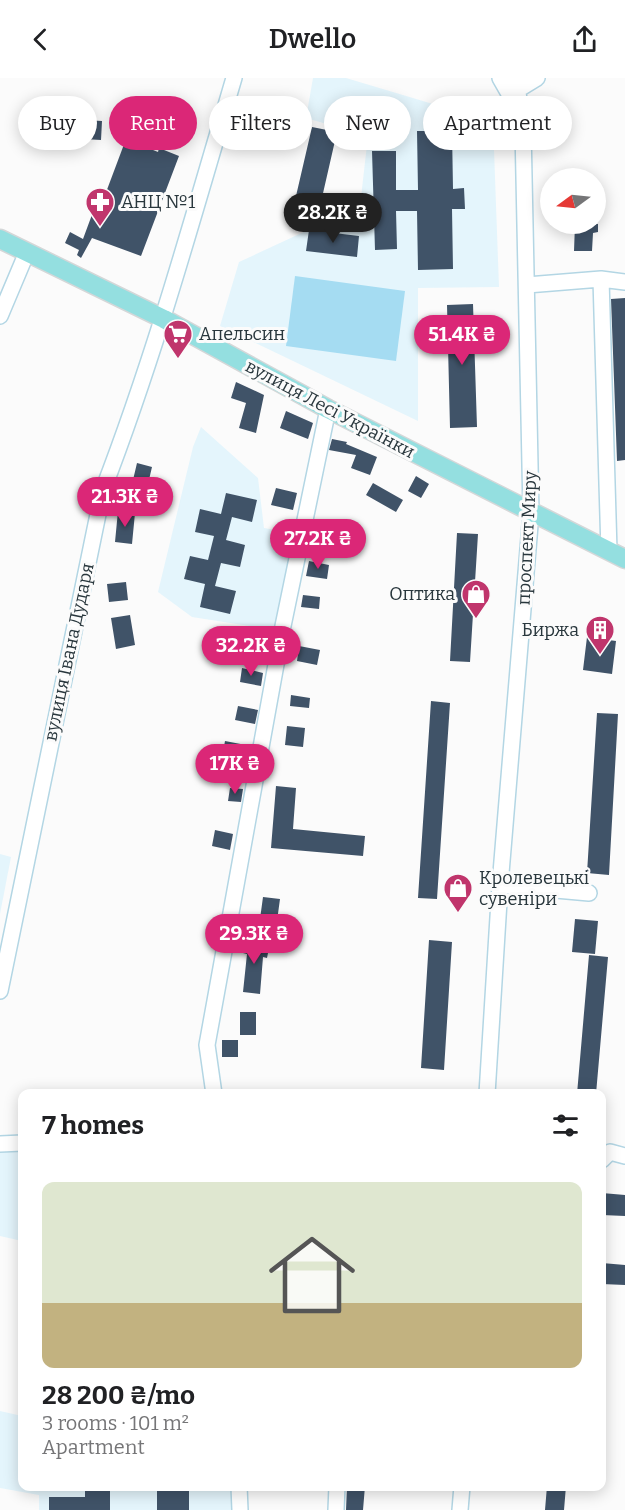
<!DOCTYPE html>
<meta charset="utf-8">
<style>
:root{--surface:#fff;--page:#f2f2f2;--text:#202124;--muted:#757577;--line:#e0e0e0;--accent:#db2777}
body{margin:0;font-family:Bitter,serif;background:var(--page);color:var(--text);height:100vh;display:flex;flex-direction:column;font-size:22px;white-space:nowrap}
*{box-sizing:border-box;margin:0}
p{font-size:20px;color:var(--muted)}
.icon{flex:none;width:33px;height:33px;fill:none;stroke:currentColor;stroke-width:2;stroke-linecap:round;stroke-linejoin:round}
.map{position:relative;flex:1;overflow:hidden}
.sheet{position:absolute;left:18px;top:1011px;width:588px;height:402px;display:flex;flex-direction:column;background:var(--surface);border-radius:12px;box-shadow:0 3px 15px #0003}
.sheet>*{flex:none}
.guide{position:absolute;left:18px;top:18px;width:590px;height:54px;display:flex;gap:12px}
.needle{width:39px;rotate:255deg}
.controls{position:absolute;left:540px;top:90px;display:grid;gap:12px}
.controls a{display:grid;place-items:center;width:66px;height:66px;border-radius:50%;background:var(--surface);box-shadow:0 3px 15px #0003;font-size:30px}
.price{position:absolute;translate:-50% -51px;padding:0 14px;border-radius:21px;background:var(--accent);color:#fff;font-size:20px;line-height:39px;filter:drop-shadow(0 2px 3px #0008)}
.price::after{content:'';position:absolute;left:50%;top:36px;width:18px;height:14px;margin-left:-9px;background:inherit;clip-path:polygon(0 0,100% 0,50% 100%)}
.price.active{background:#222;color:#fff}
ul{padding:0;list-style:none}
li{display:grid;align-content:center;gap:12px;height:318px;padding:0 24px}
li+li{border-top:2px solid var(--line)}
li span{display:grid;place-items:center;height:186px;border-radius:12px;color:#555}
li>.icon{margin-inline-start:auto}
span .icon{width:108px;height:108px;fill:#fffc;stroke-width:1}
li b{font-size:26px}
h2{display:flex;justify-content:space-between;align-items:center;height:72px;padding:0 24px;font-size:26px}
.tag{padding:0 21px;border-radius:27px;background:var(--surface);box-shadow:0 3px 15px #0003;font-size:21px;line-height:54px}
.tag.active{background:var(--accent);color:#fff}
header{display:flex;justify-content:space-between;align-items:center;height:78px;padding:0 24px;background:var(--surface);font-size:27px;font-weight:600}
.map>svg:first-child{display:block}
.built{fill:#e4f5fc}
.green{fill:#a5dcf2}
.building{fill:#405368}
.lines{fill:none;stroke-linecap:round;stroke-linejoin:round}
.minor-casing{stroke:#b3d6e4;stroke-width:18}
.major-casing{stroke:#d4d7d8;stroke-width:21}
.minor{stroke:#fff;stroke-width:15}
.major{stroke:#94dfe0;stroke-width:18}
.labels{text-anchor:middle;stroke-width:6;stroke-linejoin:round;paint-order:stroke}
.poi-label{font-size:18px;fill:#29373d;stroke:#fbfbfb;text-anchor:start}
.street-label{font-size:18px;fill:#29373d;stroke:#fbfbfb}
</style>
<header><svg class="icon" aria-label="back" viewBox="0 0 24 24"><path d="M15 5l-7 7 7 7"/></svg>Dwello<svg class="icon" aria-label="share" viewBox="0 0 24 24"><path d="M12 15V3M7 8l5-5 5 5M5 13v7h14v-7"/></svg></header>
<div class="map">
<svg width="625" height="1432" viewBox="0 0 625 1432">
<rect width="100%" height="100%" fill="#fbfbfb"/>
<path class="built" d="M 313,0 L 346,0 L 493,44 L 499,209 L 418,210 L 418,343 L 220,248 L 239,184 L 360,128 L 368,58 L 306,40 Z
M 201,349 L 258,400 L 264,450 L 294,455 L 276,552 L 192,539 L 158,514 L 193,369 Z
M 0,776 L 11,779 L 0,836 Z
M 22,1071 L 22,1163 L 0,1158 L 0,1072 Z
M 0,1333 L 22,1338 L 22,1408 L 232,1409 L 232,1432 L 39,1432 L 39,1417 L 0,1410 Z"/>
<path class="green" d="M 295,198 L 405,213 L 396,283 L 286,268 Z"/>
<path class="building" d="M 30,39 L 102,43 L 101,62 L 29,58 Z
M 312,49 L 337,54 L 321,124 L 296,118 Z
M 417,53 L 452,53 L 453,111 L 464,110 L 465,131 L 452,131 L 453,191 L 418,192 L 417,133 L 396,133 L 397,171 L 375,172 L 372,73 L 396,73 L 396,112 L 418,112 Z
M 126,61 L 158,74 L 159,70 L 179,78 L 141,178 L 92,160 L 81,180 L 77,177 L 79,172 L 65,165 L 70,154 L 83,161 L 100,115 L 105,117 Z
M 575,146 L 598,146 L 598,154 L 593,155 L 592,173 L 574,173 Z
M 309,152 L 359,158 L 357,179 L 306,173 Z
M 625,220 L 625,382 L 617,383 L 611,221 Z
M 473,226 L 477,349 L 450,350 L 447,227 Z
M 236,304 L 264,317 L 256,355 L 239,350 L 246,325 L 231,320 Z
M 286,333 L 313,345 L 308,361 L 280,350 Z
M 332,361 L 347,364 L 346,366 L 377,379 L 370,397 L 351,390 L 356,377 L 329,372 Z
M 137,385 L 152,389 L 148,406 L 133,402 Z
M 416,398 L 429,406 L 421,420 L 408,413 Z
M 373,405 L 403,422 L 396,434 L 366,417 Z
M 276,410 L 297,415 L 293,432 L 271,427 Z
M 226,415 L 257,422 L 252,444 L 232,439 L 226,462 L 245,467 L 240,489 L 221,485 L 215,508 L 236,513 L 230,536 L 200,529 L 205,506 L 184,501 L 190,478 L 208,482 L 214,458 L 195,454 L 200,431 L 221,436 Z
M 118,433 L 135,435 L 132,466 L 115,464 Z
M 316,448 L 345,453 L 342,471 L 313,466 Z
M 457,455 L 478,456 L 470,584 L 450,583 Z
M 309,483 L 329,487 L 327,501 L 306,498 Z
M 126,504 L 128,522 L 109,524 L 107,506 Z
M 303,517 L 320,519 L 319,531 L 301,529 Z
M 130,537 L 135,567 L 116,571 L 111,540 Z
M 587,559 L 616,563 L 612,596 L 583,592 Z
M 299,568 L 320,572 L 317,587 L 297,583 Z
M 242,590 L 263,595 L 261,608 L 240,604 Z
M 291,617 L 310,620 L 309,630 L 290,628 Z
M 431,623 L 450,625 L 437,821 L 418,820 Z
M 238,628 L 258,632 L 255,646 L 235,642 Z
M 597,635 L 618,636 L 609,797 L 587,795 Z
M 287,648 L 305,650 L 303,669 L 285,667 Z
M 225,663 L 251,668 L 249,679 L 223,674 Z
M 276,708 L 296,710 L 293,751 L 365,758 L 363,778 L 271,770 Z
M 230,710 L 243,711 L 241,724 L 228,723 Z
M 215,752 L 233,756 L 230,772 L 212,768 Z
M 263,819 L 280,821 L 277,843 L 260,841 Z
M 575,841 L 598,843 L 595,876 L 572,874 Z
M 246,861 L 270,865 L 267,880 L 263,879 L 260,916 L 243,914 L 247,876 L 243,875 Z
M 429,862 L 452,864 L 444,992 L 421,990 Z
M 589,877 L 608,879 L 596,1016 L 577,1016 Z
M 240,934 L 256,934 L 256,957 L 240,957 Z
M 222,962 L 238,962 L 238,979 L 222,979 Z
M 602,1115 L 625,1117 L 625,1138 L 602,1137 Z
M 602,1185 L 625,1187 L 625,1207 L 602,1206 Z
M 85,1408 L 110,1408 L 110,1432 L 49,1432 L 49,1419 L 85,1419 Z
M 157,1408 L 189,1408 L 189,1432 L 157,1432 Z
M 347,1408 L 365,1408 L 363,1432 L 346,1432 Z
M 547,1408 L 566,1408 L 564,1432 L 545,1432 Z"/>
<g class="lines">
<g class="minor-casing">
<path id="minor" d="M 500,0 L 508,14 L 519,11 L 537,0
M 601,201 L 625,204
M 527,207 L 601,201 L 609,473
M 0,238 L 27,174
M 500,807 L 589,815
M 0,913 L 103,412 C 155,277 193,139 234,0
M 214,1016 L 207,967 L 283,548 L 328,331
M 487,1016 L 500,807 L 531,435 L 523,51 L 516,0
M 0,1066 L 22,1065
M 602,1082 L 610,1074 L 625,1078
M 239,1408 L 240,1432
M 336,1432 L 337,1408
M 460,1432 L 462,1408"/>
</g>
<g class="major-casing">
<path id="major" d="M 0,161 L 164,241 L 328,331 L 625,481"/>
</g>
<use href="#minor" class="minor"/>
<use href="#major" class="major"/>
</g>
<defs>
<g id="pharmacy-pin" transform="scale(1.5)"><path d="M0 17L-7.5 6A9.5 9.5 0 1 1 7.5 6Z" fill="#c0356c" stroke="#fbfbfb"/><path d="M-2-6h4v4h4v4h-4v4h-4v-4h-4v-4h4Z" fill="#fff"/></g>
<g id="supermarket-pin" transform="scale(1.5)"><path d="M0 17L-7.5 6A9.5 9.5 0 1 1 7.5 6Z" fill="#c0356c" stroke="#fbfbfb"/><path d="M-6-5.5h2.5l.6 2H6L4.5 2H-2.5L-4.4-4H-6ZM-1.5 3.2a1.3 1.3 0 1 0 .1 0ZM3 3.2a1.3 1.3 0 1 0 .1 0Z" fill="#fff"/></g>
<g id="shop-pin" transform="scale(1.5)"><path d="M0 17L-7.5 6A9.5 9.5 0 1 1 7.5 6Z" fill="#c0356c" stroke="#fbfbfb"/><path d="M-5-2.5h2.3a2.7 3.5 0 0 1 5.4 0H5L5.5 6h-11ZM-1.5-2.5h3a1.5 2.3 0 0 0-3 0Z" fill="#fff"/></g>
<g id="building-pin" transform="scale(1.5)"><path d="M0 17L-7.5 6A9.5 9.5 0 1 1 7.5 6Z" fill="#c0356c" stroke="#fbfbfb"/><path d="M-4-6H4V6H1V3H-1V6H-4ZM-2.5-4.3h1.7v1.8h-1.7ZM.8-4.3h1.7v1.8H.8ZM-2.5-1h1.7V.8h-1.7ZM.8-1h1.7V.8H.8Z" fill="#fff"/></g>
</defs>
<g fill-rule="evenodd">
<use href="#pharmacy-pin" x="100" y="124"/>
<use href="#supermarket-pin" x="178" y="256"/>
<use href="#shop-pin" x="476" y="516"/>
<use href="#building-pin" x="600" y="552"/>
<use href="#shop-pin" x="458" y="810"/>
</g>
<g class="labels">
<g class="poi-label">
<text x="121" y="130">АНЦ №1</text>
<text x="199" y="262">Апельсин</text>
<text x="455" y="522" text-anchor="end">Оптика</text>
<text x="579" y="558" text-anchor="end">Биржа</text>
<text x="479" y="806">Кролевецькі<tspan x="479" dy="21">сувеніри</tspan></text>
</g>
<g class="street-label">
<text transform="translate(330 331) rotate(28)" y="6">вулиця Лесі Українки</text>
<text transform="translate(527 460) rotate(-87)" y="6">проспект Миру</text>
<text transform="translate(69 574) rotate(-78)" y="6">вулиця Івана Дударя</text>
</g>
</g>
</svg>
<div class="controls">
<a><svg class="needle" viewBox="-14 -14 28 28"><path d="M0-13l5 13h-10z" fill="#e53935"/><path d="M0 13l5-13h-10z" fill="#757577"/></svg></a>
</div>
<b class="price active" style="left:333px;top:166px">28.2K ₴</b>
<b class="price" style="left:462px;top:288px">51.4K ₴</b>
<b class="price" style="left:125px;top:450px">21.3K ₴</b>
<b class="price" style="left:318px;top:492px">27.2K ₴</b>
<b class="price" style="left:251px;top:599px">32.2K ₴</b>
<b class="price" style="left:235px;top:717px">17K ₴</b>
<b class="price" style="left:254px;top:887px">29.3K ₴</b>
<div class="guide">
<a class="tag">Buy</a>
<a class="tag active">Rent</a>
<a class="tag">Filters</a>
<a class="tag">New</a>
<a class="tag">Apartment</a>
</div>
<section class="sheet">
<h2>7 homes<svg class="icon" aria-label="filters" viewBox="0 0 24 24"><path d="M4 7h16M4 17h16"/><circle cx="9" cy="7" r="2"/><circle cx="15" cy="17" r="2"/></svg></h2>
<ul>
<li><span style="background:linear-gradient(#dfe7d0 65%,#c2b280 0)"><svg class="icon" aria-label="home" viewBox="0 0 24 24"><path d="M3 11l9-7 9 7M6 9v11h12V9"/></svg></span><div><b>28 200 ₴/mo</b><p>3 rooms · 101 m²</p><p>Apartment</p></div></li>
</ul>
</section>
</div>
